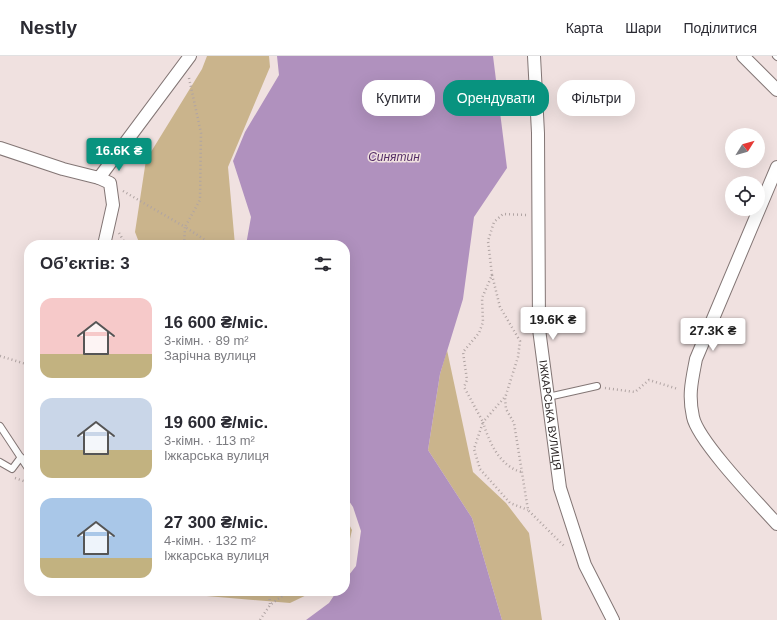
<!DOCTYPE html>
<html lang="uk">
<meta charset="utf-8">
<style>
:root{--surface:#fff;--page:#f2f2f3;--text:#2b2b33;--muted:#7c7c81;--line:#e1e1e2;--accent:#08937f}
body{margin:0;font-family:Arial,sans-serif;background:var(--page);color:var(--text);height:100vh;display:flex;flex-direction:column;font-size:15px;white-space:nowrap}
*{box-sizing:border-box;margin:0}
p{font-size:13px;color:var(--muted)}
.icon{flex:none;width:22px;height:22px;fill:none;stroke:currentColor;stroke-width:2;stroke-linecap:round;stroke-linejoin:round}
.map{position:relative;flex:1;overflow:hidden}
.details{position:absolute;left:24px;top:184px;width:326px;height:356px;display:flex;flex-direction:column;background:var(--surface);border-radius:16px;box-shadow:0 4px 16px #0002}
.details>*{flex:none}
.guide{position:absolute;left:362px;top:24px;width:355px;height:36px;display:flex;gap:8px}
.needle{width:26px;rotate:53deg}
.tools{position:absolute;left:725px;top:72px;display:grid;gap:8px}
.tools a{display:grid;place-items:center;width:40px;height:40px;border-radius:50%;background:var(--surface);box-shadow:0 4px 16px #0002;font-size:20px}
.price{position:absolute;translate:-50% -34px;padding:0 9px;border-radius:4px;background:#fff;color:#222;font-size:13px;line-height:26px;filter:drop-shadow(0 1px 2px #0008)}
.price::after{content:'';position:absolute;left:50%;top:24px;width:12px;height:9px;margin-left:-6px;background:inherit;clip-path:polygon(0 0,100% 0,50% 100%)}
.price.current{background:var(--accent);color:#fff}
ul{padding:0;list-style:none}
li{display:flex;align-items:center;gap:12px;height:100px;padding:0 16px}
li span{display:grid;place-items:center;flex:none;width:112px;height:80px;border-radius:12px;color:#555}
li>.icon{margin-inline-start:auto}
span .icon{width:48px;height:48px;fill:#fffc;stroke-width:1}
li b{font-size:17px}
h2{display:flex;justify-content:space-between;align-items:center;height:48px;padding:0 16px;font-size:17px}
.chip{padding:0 14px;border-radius:16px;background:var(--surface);box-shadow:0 4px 16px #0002;font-size:14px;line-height:36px}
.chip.current{background:var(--accent);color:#fff}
header{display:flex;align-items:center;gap:24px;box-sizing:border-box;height:56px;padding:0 20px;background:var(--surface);border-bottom:1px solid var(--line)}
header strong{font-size:19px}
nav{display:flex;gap:22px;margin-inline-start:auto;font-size:14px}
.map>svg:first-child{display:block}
.green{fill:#cab48c}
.water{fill:#b091be}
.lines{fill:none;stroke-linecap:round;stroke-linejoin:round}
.service-casing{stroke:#837675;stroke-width:8}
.minor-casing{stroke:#837675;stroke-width:14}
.path{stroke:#b0a4a3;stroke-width:2.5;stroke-dasharray:1 3;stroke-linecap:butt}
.service{stroke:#fff;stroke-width:6}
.minor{stroke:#fff;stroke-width:12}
.labels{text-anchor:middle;stroke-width:3;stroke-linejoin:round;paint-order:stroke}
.street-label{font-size:11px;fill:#272121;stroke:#f0e1e0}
.water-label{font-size:12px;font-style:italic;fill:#562e67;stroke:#f0e1e0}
</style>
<header>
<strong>Nestly</strong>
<nav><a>Карта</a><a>Шари</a><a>Поділитися</a></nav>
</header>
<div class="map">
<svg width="777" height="564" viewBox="0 0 777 564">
<rect width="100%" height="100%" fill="#f0e1e0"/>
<path class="green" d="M 207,0 L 269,0 L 270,11 L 228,111 L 235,189 L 140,189 L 135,176 L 146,104 L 202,13 Z
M 447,294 L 473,416 L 506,447 L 529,477 L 542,564 L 502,564 L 472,462 L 428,394 L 440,318 Z
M 345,461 L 352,474 L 345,505 Z
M 195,535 L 315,535 L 290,547 L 195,539 Z"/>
<path class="water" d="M 277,0 L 493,0 L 507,112 L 474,161 L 463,243 L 440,318 L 428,394 L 472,462 L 502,564 L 306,564 L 329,547 L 337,535 L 345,535 L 345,524 L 356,510 L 361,475 L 353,451 L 345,439 L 345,189 L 246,189 L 251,161 L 233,105 L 245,76 L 279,19 Z"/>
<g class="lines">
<g class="service-casing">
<path id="service" d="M 776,0 L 777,1
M 548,341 L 597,330
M 0,370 L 29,414
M 0,406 L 12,413 L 21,401"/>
</g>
<g class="minor-casing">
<g id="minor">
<path id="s1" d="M 534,0 L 538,77 L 539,273 L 560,432 L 585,509 L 613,564"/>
<path d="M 743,0 L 777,34"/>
<path d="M 0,92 L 63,113 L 99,122 L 190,0"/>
<path d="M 777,111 L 696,303 C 692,324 688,339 693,361 C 698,385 758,447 777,468"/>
<path d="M 99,122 L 110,127 L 113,149 L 104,189"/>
</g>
</g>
<path class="path" d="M 189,22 L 201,77 L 200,144 L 185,171 L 213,189
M 123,135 L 185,171 L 184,189
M 526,159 L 503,158 L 494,166 L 488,185 L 492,219 L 482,242 L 483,266 L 479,277 L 463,296 L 467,324 L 464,331 L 483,366 L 474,393 L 480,413 L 510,447 L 528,454
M 119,177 L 126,189
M 492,219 L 500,251 L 520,285 L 518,301 L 505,342 L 506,353 L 514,367 L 528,454 L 565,491
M 0,300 L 29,309
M 605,332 L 635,336 L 649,324 L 678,333
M 504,342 L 483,366 C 489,386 500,411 522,416
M 15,422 L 29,427
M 269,535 L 270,548
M 260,564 L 270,549 L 289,535"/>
<use href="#service" class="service"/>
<use href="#minor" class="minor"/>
</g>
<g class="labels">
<g class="street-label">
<text dy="4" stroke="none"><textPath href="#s1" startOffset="360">ІЖКАРСЬКА ВУЛИЦЯ</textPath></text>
</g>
<g class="water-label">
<text x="394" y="105">Синятин</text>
</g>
</g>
</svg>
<div class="tools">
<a><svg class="needle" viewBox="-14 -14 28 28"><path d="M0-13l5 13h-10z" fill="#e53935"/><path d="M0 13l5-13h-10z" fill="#7c7c81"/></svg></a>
<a><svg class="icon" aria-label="locate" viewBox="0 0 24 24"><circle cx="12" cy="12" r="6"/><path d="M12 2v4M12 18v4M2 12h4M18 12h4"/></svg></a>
</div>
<b class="price current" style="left:119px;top:116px">16.6K ₴</b>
<b class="price" style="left:553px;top:285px">19.6K ₴</b>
<b class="price" style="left:713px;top:296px">27.3K ₴</b>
<div class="guide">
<a class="chip">Купити</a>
<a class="chip current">Орендувати</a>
<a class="chip">Фільтри</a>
</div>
<section class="details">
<h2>Об’єктів: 3<svg class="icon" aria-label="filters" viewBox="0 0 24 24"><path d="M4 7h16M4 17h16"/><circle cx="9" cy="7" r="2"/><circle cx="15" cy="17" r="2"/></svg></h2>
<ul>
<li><span style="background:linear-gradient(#f6c9c9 70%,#c2b280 0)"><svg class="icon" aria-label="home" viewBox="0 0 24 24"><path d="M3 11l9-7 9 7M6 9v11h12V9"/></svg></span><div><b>16 600 ₴/міс.</b><p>3-кімн. · 89 m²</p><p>Зарічна вулиця</p></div></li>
<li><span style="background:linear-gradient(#c9d6e8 65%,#c2b280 0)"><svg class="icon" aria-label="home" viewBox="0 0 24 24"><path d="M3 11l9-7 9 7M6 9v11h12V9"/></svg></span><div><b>19 600 ₴/міс.</b><p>3-кімн. · 113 m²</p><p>Іжкарська вулиця</p></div></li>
<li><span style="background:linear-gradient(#a9c7e8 75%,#c2b280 0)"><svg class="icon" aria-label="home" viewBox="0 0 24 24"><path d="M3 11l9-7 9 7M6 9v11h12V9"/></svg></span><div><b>27 300 ₴/міс.</b><p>4-кімн. · 132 m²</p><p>Іжкарська вулиця</p></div></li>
</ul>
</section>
</div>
